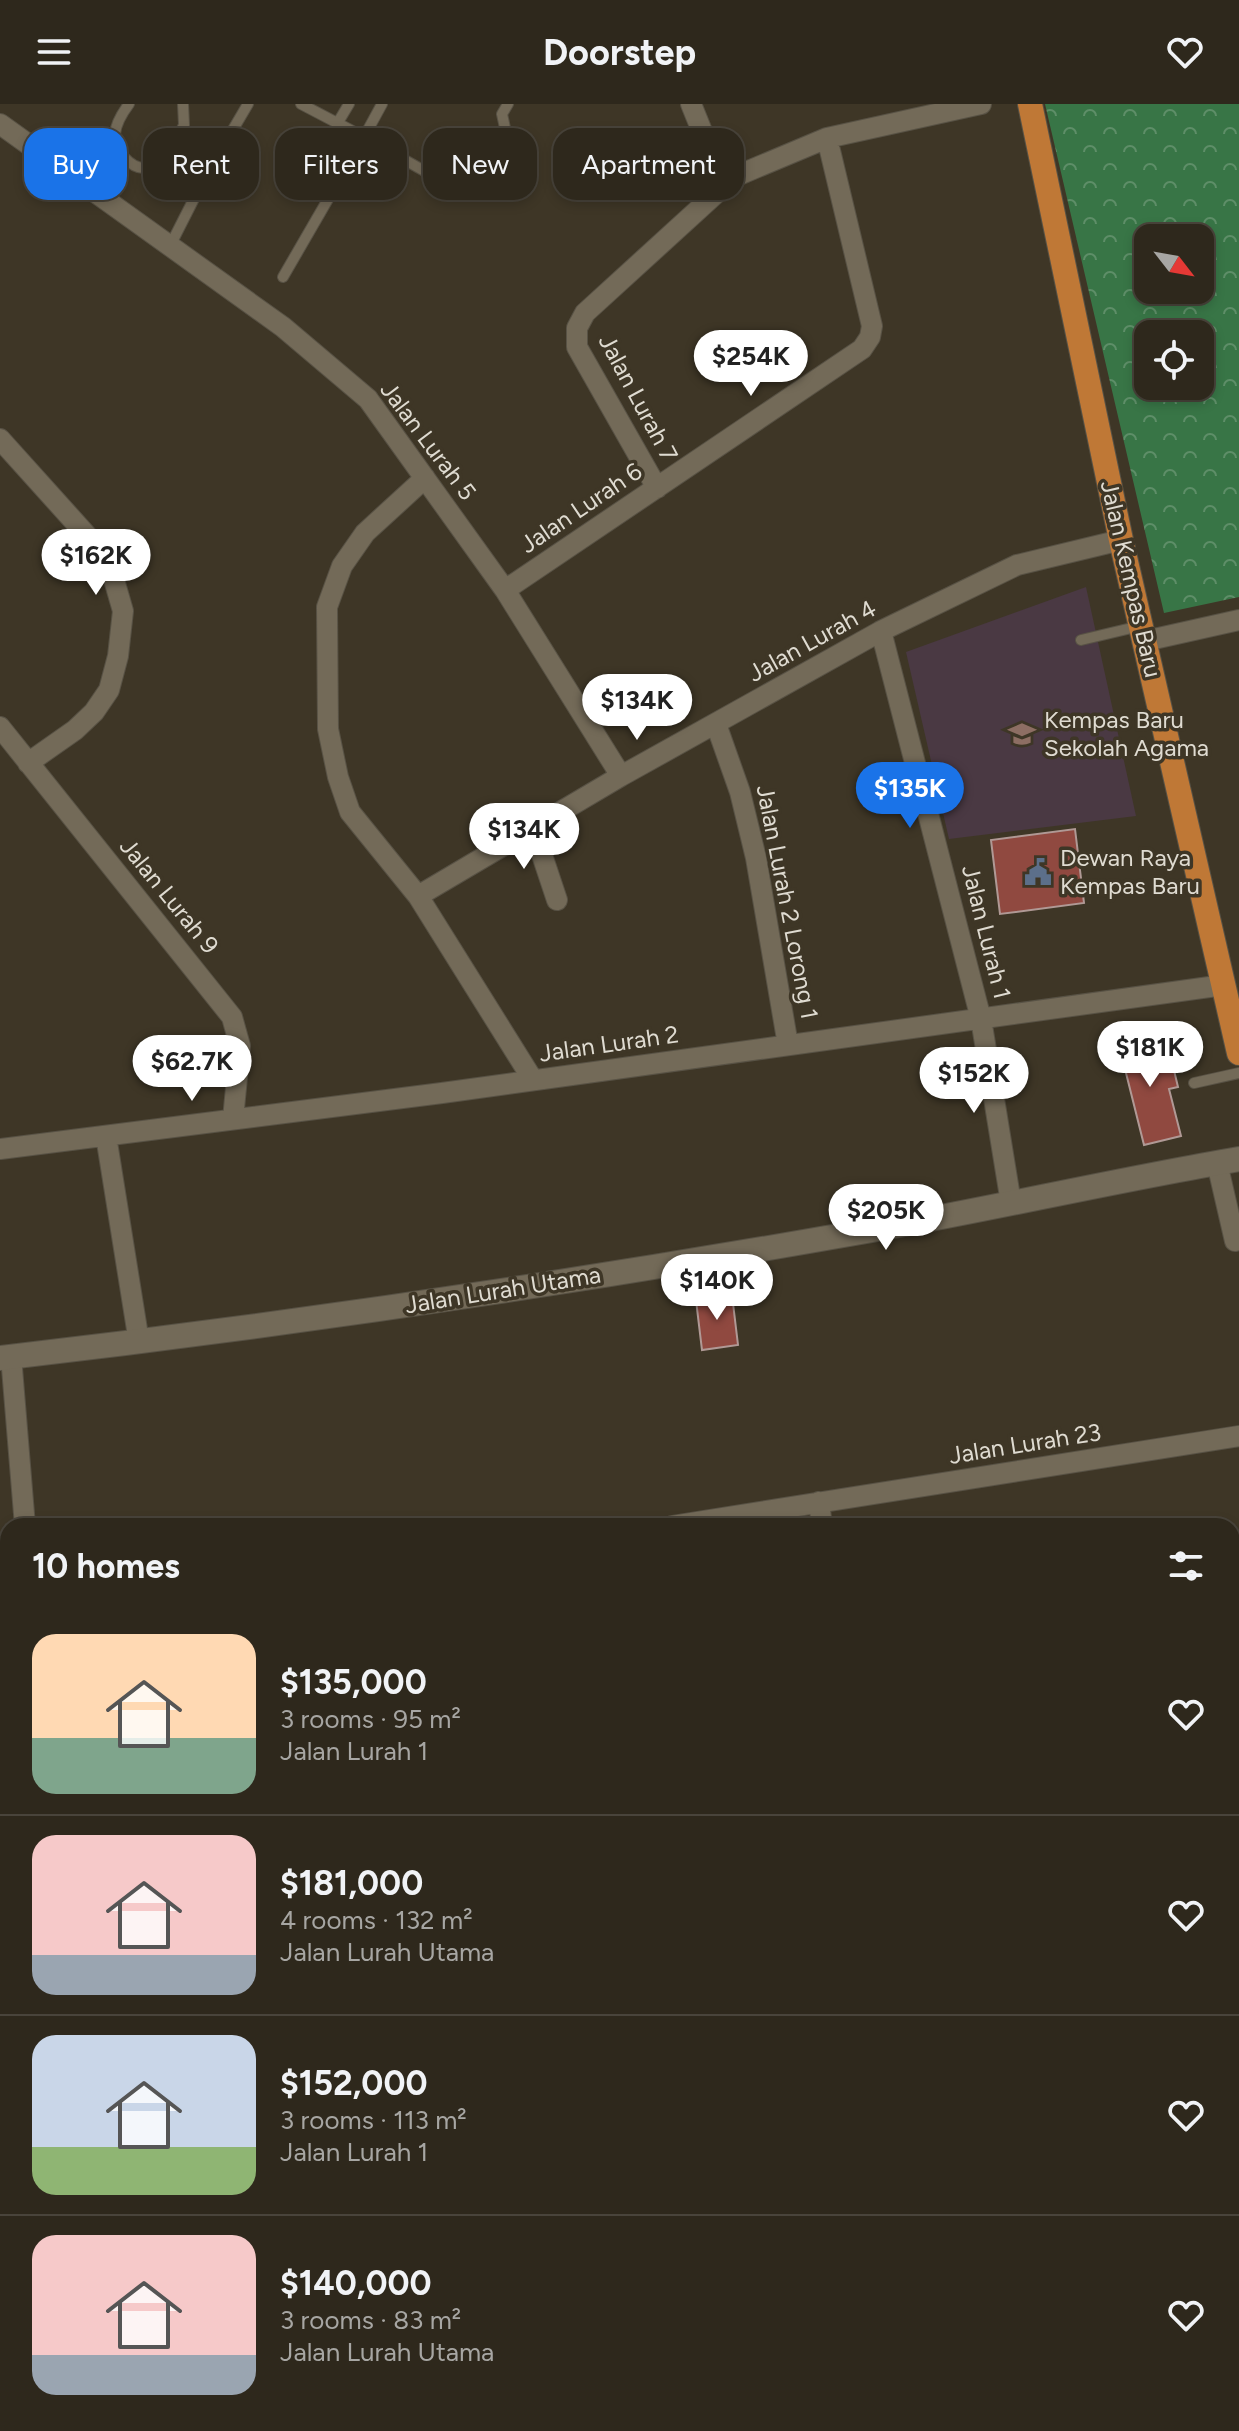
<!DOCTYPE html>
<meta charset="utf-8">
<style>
:root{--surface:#2e281c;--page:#363025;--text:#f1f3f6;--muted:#a7a6a3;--line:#49443b;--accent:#1a73e8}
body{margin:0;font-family:Figtree,sans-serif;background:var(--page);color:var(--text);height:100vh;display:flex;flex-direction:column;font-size:30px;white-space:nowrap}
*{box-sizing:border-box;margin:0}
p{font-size:26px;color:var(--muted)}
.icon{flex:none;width:44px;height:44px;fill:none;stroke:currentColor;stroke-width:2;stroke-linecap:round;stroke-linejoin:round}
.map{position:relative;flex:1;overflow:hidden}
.side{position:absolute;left:0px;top:1414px;width:1240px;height:914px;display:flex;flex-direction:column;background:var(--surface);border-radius:24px 24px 0 0;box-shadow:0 4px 12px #0003,0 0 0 2px var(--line)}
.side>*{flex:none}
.guide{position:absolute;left:24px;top:24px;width:800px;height:72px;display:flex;gap:16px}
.needle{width:52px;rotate:121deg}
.fabs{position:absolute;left:1134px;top:120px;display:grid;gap:16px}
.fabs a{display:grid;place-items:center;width:80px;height:80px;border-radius:16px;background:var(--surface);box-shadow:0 4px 12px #0003,0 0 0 2px var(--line);font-size:40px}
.price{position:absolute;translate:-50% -68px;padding:0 18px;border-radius:28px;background:#fff;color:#222;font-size:26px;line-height:52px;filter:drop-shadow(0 2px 4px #0008)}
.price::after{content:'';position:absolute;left:50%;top:48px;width:24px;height:18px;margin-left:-12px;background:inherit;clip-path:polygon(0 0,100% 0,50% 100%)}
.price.selected{background:var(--accent);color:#fff}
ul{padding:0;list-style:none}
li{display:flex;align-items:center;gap:24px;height:200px;padding:0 32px}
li+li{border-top:2px solid var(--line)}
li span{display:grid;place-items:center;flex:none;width:224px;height:160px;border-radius:24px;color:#555}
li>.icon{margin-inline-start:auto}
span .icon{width:96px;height:96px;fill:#fffc;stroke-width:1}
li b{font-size:34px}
h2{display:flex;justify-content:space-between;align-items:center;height:96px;padding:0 32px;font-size:34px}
.tag{padding:0 28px;border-radius:24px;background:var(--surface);box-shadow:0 4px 12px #0003,0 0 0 2px var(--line);font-size:28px;line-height:72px}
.tag.selected{background:var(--accent);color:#fff}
header{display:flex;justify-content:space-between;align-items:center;height:104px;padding:0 32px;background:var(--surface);font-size:36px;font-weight:700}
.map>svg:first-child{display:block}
.education{fill:#4a3943}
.forest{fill:url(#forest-crowns);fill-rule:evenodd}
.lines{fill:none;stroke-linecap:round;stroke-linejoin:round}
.stream{stroke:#022029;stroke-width:6}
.building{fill:#904940;stroke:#b09995;stroke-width:2}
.lane-casing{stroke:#585245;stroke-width:12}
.street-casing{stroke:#585245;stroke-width:22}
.secondary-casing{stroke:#585245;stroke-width:26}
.primary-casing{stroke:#585245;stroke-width:26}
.lane{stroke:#736a58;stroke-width:10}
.street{stroke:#736a58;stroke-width:20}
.secondary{stroke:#736a58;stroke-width:24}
.primary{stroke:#bf7836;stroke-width:24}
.labels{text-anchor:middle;stroke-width:7;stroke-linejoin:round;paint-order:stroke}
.street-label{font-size:24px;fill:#dfdbd1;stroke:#3e3626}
.poi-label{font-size:24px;fill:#dfdbd1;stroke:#3e3626;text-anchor:start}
</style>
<header><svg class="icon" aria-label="menu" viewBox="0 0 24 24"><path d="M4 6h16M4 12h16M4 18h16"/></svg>Doorstep<svg class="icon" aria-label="heart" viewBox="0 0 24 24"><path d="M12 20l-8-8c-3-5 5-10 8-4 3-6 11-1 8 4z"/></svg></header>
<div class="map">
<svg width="1239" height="2327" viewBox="0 0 1239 2327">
<defs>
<pattern id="forest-crowns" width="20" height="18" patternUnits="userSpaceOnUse" patternTransform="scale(2)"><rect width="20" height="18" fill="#387546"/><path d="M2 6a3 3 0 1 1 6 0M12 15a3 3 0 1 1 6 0" fill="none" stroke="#5e8e68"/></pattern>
</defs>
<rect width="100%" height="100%" fill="#3e3626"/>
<path class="education" d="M 1086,483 L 1136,712 L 949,735 L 906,548 Z"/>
<path class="forest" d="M 1045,0 L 1239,0 L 1239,493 L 1164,509 ZM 1200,134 L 1200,186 L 1148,186 L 1148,134 ZM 1200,230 L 1200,282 L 1148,282 L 1148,230 Z
M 8,1801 L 8,2057 L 0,2061 L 0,1802 Z
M 134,2320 L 323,2320 L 322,2327 L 135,2327 Z
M 360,2320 L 771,2320 L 773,2327 L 356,2327 Z"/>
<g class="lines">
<path class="stream" d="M 335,2320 L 335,2327"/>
</g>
<path class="building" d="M 1075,725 L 1084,799 L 1000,810 L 991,736 Z
M 1151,929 L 1159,961 L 1172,958 L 1178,983 L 1169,985 L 1181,1032 L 1144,1041 L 1118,937 Z
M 732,1191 L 738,1241 L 702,1246 L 696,1196 Z"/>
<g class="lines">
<g class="lane-casing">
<path id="lane" d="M 129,0 C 123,8 116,19 115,30 C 113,45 131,66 147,64 C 157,63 162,57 169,50
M 183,0 L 184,21 L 169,50 L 205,73
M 382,0 L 364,33 L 451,82 C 475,75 493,45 505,24 L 502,10 L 508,0
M 337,20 L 349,0
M 170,142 L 205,73 L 248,0
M 283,173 L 364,33 L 301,0
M 1081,536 L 1140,522
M 1194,979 L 1239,969"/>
</g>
<g class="street-casing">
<path id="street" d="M 691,0 L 710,47 L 734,73
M 0,20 L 283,223 L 368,295 L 505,486 L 621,672
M 0,335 L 108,455 L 123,507 L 118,552 L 109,586 L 94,608 L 75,626 L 28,659
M 425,374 L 365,429 L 342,462 L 327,503 L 328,625 L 338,673 L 350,708 L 418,792 L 533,976
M 657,384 L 577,243 L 577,224 L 585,209 L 734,73 L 827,34 L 981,0
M 505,486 L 862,245 L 870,233 L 872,222 L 827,34
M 881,527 L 981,915 L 1011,1099
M 1145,537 L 1239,516
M 716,620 L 740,688 L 756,754 L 788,941
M 0,623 L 232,913 L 240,942 L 233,1015
M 533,724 L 557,796
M 418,792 L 621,672 L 881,527 L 1017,461 L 1121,436
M 106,1032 L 139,1238
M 0,1045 L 442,989 L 1224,881
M 1217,1059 L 1235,1137
M 11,1252 L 25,1422
M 819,1398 L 822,1422
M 672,1422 L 1239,1332
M 0,1509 L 8,1508
M 1232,1864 L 1239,1863
M 1232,2081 L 1239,2080
M 1232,2226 L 1239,2225
M 119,2320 L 119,2327"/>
</g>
<g class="secondary-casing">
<path id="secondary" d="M 0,1254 C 286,1221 571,1179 855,1129 C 983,1107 1110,1077 1239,1055"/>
</g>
<g class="primary-casing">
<path id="primary" d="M 1030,0 L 1121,436 L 1239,949
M 1232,1624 L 1239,1623
M 0,1775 L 8,1774"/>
</g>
<use href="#lane" class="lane"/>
<use href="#street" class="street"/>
<use href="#secondary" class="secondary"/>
<use href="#primary" class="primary"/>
</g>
<defs>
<g id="school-bare" transform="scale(2.16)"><path d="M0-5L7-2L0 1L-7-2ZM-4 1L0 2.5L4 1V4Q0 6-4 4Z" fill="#8d6e63" stroke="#3e3626" stroke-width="2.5" paint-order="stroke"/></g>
<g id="civic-bare" transform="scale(2.16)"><path d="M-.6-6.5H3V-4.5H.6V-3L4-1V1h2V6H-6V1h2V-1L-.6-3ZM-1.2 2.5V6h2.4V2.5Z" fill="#5c6f8a" stroke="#3e3626" stroke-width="2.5" paint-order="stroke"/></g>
</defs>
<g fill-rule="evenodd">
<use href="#school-bare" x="1022" y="630"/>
<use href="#civic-bare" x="1038" y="768"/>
</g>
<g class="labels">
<g class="street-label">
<text transform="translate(638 294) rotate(62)" y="8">Jalan Lurah 7</text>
<text transform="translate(428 337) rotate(53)" y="8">Jalan Lurah 5</text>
<text transform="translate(581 404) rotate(-34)" y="8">Jalan Lurah 6</text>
<text transform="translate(1131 475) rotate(77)" y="8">Jalan Kempas Baru</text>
<text transform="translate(812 537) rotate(-29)" y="8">Jalan Lurah 4</text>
<text transform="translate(169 792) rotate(51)" y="8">Jalan Lurah 9</text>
<text transform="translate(787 798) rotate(79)" y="8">Jalan Lurah 2 Lorong 1</text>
<text transform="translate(986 828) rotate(76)" y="8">Jalan Lurah 1</text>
<text transform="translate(609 940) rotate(-8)" y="8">Jalan Lurah 2</text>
<text transform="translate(503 1186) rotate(-9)" y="8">Jalan Lurah Utama</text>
<text transform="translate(1025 1340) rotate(-9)" y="8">Jalan Lurah 23</text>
</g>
<g class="poi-label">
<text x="1044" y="624">Kempas Baru<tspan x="1044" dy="28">Sekolah Agama</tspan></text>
<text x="1060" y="762">Dewan Raya<tspan x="1060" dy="28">Kempas Baru</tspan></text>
</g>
</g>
</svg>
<div class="fabs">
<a><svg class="needle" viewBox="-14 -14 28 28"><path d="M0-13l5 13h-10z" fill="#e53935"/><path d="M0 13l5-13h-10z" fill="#a7a6a3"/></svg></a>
<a><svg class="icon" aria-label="locate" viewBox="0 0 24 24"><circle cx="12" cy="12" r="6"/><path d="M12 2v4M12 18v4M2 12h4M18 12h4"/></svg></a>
</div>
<b class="price" style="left:751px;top:294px">$254K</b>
<b class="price" style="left:96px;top:493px">$162K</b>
<b class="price" style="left:637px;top:638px">$134K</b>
<b class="price selected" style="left:910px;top:726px">$135K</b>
<b class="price" style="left:524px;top:767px">$134K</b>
<b class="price" style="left:1150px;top:985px">$181K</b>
<b class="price" style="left:192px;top:999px">$62.7K</b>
<b class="price" style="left:974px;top:1011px">$152K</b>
<b class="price" style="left:886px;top:1148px">$205K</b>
<b class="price" style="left:717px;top:1218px">$140K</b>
<div class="guide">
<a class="tag selected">Buy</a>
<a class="tag">Rent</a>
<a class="tag">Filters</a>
<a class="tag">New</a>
<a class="tag">Apartment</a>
</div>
<section class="side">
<h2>10 homes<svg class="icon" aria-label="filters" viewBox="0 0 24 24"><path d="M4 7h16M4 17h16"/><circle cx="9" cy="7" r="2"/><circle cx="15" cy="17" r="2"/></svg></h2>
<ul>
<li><span style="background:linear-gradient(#ffd9b3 65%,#7fa58c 0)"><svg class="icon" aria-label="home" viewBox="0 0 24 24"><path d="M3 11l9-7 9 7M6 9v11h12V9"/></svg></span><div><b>$135,000</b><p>3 rooms · 95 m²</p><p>Jalan Lurah 1</p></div><svg class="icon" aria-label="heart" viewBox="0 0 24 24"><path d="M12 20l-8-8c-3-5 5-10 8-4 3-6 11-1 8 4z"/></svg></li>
<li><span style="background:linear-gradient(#f6c9c9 75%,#9aa5b1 0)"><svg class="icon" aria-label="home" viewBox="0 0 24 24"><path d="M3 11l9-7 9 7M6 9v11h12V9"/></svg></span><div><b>$181,000</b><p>4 rooms · 132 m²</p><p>Jalan Lurah Utama</p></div><svg class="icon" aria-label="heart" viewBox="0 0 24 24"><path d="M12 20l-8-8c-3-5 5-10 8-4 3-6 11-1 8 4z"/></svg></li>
<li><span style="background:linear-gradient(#c9d6e8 70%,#8fb573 0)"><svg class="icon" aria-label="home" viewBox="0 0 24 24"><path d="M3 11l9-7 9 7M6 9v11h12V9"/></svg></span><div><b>$152,000</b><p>3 rooms · 113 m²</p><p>Jalan Lurah 1</p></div><svg class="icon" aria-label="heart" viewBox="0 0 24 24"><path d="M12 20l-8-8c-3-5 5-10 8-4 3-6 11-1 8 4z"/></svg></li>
<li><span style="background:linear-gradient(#f6c9c9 75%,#9aa5b1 0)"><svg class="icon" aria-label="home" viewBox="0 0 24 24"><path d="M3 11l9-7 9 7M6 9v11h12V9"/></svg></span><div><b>$140,000</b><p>3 rooms · 83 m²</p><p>Jalan Lurah Utama</p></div><svg class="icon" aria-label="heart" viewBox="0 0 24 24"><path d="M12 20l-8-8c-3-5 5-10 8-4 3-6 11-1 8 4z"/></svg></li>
</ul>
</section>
</div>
